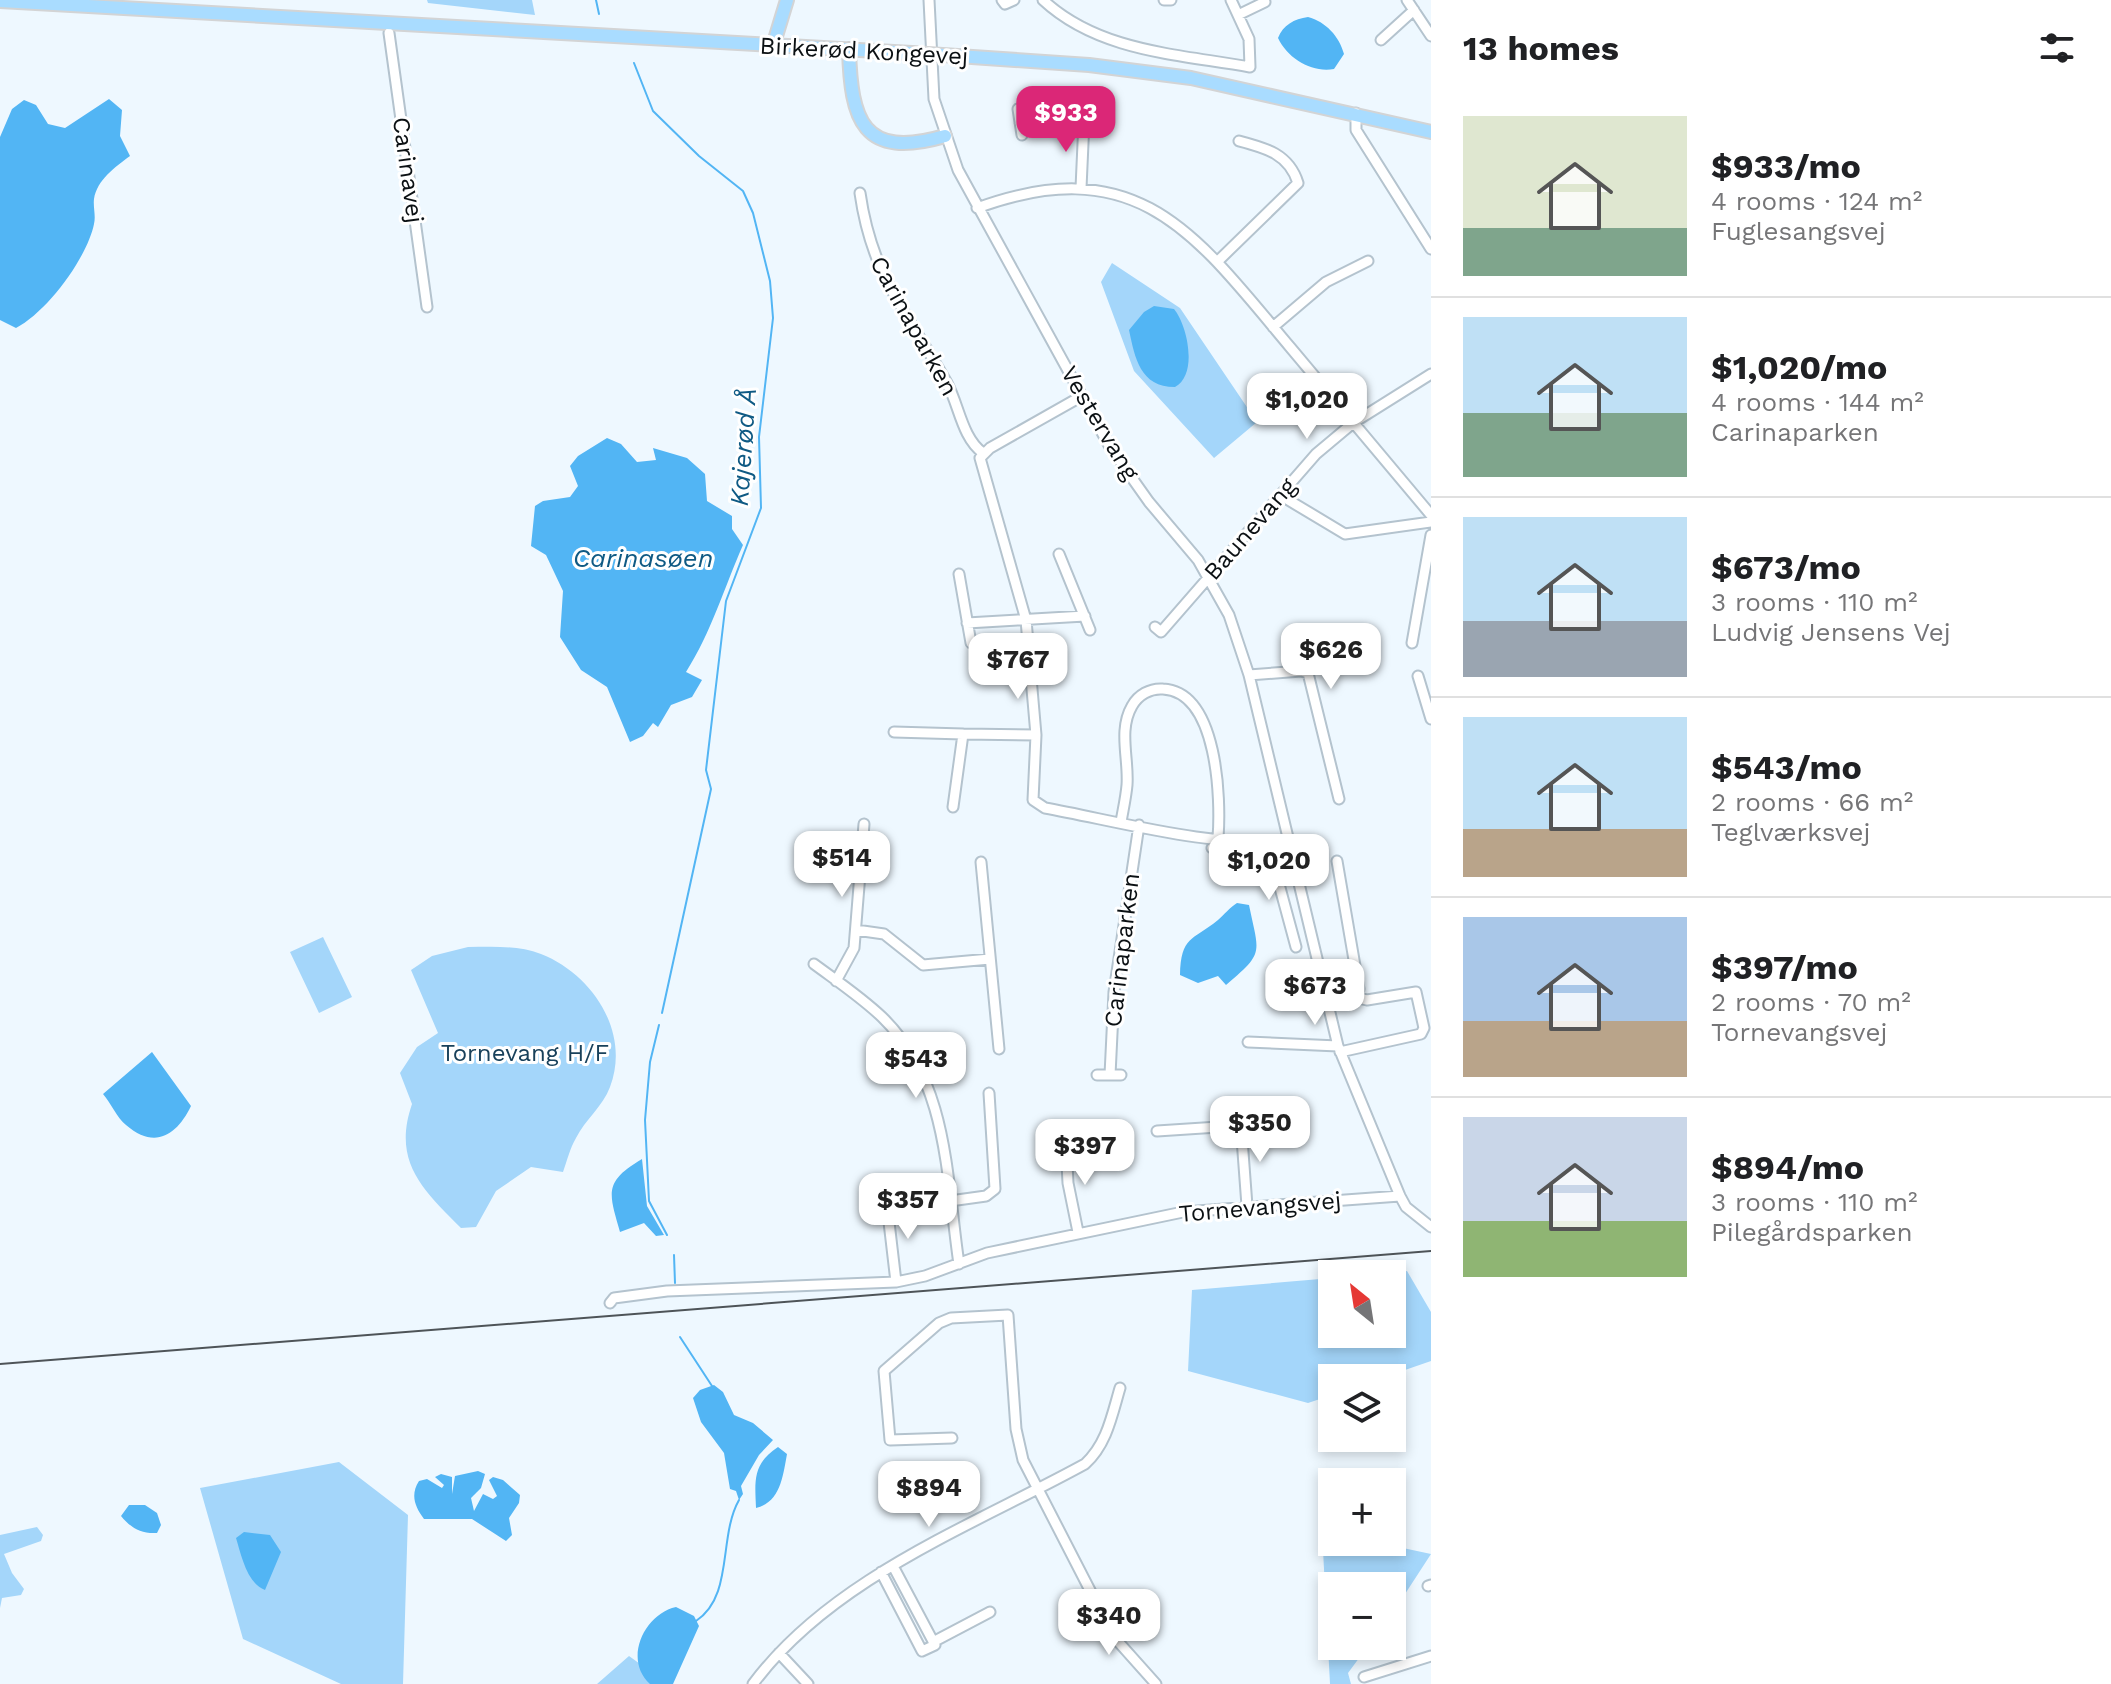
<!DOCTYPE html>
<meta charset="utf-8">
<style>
:root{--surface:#fff;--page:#f6f6f6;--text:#202124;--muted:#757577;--line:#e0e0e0;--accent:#db2777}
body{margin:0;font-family:"Work Sans",sans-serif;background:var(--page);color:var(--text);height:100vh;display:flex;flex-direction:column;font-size:30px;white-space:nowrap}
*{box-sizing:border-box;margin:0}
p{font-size:26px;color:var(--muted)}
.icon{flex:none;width:44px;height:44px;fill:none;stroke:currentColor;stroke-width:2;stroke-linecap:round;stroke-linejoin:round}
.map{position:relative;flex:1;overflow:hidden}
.sheet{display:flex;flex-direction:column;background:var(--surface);width:680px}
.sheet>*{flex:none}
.needle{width:52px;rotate:330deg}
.controls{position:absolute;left:1318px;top:1260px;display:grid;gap:16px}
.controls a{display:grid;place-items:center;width:88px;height:88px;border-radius:0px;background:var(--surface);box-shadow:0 4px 12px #0003;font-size:40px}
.price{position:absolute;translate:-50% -68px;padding:0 18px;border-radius:16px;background:#fff;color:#222;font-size:26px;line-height:52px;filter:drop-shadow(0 2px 4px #0008)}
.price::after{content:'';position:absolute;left:50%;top:48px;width:24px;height:18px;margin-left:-12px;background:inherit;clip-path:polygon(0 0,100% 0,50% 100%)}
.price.on{background:var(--accent);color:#fff}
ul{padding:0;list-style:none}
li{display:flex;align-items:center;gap:24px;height:200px;padding:0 32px}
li+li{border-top:2px solid var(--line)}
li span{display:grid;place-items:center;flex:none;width:224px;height:160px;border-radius:0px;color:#555}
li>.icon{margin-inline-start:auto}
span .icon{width:96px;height:96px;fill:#fffc;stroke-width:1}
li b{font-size:34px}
h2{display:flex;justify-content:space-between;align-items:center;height:96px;padding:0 32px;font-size:34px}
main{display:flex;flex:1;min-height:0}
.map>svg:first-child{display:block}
.green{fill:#a4d6fa}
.water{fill:#52b5f4}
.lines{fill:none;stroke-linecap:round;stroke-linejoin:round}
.stream{stroke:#52b5f4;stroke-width:2}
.minor-casing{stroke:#b4c3ce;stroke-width:13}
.major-casing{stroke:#d3d4d5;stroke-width:16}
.minor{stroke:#fff;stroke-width:9}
.major{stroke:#a9dcff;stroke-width:12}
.tram{stroke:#4e5458;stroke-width:2}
.major-bridge-casing{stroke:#d3d4d5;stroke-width:16;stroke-linecap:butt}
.major-bridge{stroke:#a9dcff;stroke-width:12}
.labels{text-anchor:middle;stroke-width:6;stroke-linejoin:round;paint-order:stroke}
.street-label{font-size:24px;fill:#0b1013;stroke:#fff}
.park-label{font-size:24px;fill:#18415b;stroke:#fff}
.water-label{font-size:26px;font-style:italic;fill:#0f5a84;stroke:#fff}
</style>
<main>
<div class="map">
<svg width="1431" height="1684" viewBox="0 0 1431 1684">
<rect width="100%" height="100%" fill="#eef8ff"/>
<path class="green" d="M 427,0 L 532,0 L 535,15 L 428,3 Z
M 1112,263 L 1180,308 L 1257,422 L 1214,458 L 1134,371 L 1101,282 Z
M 323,937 L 352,997 L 319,1013 L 290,952 Z
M 468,947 C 492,947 518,945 541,954 C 592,974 631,1032 610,1087 C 603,1106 585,1120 576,1138 C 570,1148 567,1161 563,1172 L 531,1167 L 496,1191 L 476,1227 L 461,1228 C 423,1190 392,1162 412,1104 L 400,1073 L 417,1047 L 438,1033 L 411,970 L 432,956 Z
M 1407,1271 L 1431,1312 L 1431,1361 L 1382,1378 L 1332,1378 L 1332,1395 L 1308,1403 L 1188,1371 L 1192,1290 L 1332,1278 L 1332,1334 L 1392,1334 L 1392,1274 L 1377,1274 Z
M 339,1462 L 408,1515 L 403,1684 L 341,1684 L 243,1639 L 200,1488 Z
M 37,1527 L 43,1535 L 41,1541 L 4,1554 L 12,1573 L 24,1589 L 21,1595 L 2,1598 L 0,1608 L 0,1535 Z
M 1322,1531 L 1332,1533 L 1332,1542 L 1375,1542 L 1431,1554 L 1392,1614 L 1392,1586 L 1332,1586 L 1332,1646 L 1368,1646 L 1348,1673 L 1351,1684 L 1330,1684 Z
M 629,1656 L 668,1684 L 597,1684 Z"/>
<path class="water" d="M 1308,17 C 1326,22 1339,36 1344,54 L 1334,69 C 1312,73 1288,59 1278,38 C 1283,25 1294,19 1308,17 Z
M 109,99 L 122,110 L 120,136 L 130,156 C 115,167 97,180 94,199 C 93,207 96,216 94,224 C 87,258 47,312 16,328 L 0,320 L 0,137 L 12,109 L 24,100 L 36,105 L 48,124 L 65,128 Z
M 1154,306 L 1174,309 C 1188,326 1198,375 1175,387 C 1140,387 1135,358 1129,330 L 1144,312 Z
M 607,438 L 621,444 L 637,462 L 656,460 L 653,448 L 687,458 L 705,474 L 707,501 L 732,516 L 732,529 L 743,545 C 724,588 711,633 686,672 L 702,680 L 692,697 L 671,705 L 658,727 L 653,723 L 643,736 L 630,742 L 607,687 L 581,670 L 560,637 L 563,591 L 546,555 L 531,546 L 535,506 L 543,501 L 570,497 L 578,486 L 570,466 L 578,456 Z
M 1237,903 L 1249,905 C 1259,954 1265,952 1226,985 L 1218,976 L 1198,983 L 1180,975 C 1181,936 1192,941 1218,920 C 1225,914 1229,908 1237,903 Z
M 152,1052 L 191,1106 C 177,1135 155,1150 126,1125 C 117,1118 111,1103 103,1094 Z
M 642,1159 L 647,1206 L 664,1235 L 656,1236 L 644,1223 L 620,1232 C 609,1193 603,1182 642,1159 Z
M 714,1385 L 723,1392 L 734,1415 L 753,1423 L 773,1440 L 759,1455 L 741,1486 L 743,1494 L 739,1500 L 736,1491 L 730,1489 L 724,1453 L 701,1422 L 693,1398 L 700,1390 Z
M 778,1447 L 787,1454 C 783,1475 781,1502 756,1508 C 755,1482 752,1464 778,1447 Z
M 478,1471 L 485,1474 L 481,1488 L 471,1498 L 474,1511 L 483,1494 L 493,1499 L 497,1496 L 489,1480 L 493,1477 L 503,1480 L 520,1495 L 519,1503 L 509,1518 L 512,1535 L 506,1541 L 472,1519 L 424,1519 C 415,1507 410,1495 419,1481 L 427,1479 L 442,1488 L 444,1485 L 435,1477 L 441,1474 L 452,1477 L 452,1494 L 455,1476 Z
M 129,1505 L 145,1505 L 157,1513 L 161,1525 L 157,1533 C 141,1534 131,1528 121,1516 Z
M 244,1532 L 270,1535 L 281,1552 L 265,1590 C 247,1584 241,1554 236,1538 Z
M 676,1607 L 694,1616 L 699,1626 L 673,1684 L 650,1684 C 623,1660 644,1614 676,1607 Z"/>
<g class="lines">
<path class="stream" d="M 596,0 L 599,14
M 634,63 L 653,111 L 699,156 L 743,191 L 753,213 L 770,281 L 773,318 L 759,437 L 761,508 L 726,601 L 706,770 L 711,789 L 662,1013
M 659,1025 L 650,1062 L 645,1120 L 649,1201 L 667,1235
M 674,1255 L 675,1283
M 680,1337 L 712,1386
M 696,1621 C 734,1596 718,1537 739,1500"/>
<g class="minor-casing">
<path id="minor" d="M 929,0 L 934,99 L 958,170 L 1110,447 L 1149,502 L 1198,560 L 1229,615 L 1249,675 L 1338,1046 L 1400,1196 L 1406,1207 L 1431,1227
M 1002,0 L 1005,4 L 1014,0
M 1043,0 C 1099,52 1178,54 1250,67 L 1249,39 L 1231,0
M 1164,0 L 1171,0
M 1407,0 L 1431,36
M 1238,15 L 1265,2
M 389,33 L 427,307
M 1381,40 L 1414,10
M 1018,109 L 1022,135
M 1356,113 L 1356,130 L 1431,249
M 1020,123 L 1065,119 L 1105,124
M 1081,188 L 1084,121
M 860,193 C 872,277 907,312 947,383 C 959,405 962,438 983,453
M 977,208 C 1139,149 1196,235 1290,347 C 1337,403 1384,459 1431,515
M 1218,261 L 1298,183 C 1289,154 1266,148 1239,141
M 1273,327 L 1326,282 L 1368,261
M 1082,396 L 990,448 L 980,458 L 1026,620 L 1036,735 L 1033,800 L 1045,808 C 1117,821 1216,849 1287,840
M 1280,495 L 1345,534 L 1431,522
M 1059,554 L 1090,630
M 959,574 L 971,643
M 967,623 L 1085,616
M 1155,627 L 1161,632 L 1316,454 L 1353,423 L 1431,374
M 1412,643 L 1431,535
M 1249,675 L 1301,671 L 1308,673 L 1339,799
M 1418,676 L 1431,719
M 894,732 L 963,734
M 953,807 L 963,734 L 1036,735
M 1121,822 C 1123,810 1126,797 1127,785 C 1129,759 1118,730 1132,706 C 1138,695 1150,688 1163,689 C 1218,692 1221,799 1218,838
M 1212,848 L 1224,855 L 1245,856 L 1248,842
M 1245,856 L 1276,873 L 1296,947
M 981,862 L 999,1049
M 856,930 L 884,934 L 923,965 L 990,959
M 814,964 C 837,981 861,997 882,1017 C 949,1082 946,1177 959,1264
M 836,981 L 854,948 L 864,824
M 1326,1006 L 1347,1002 L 1359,989 L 1337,861
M 1248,1042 L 1338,1046
M 1340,1052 L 1421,1034 L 1424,1028 L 1416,992 L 1367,1000 L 1354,997
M 1097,1075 L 1121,1075
M 1110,1075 L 1114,992 L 1139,825
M 1241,1125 L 1247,1206
M 1157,1131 L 1278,1123
M 1066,1145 L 1068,1183 L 1078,1232
M 950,1201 L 986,1196 L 995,1189 L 989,1093
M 887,1205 L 896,1282
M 610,1303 L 614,1298 L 667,1291 L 896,1282 L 925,1276 L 987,1253 L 1183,1212 L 1400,1196
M 952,1438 L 890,1440 L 884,1371 L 939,1323 L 951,1318 L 1008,1315 L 1016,1429 L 1023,1460 L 1114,1637 L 1156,1684
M 881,1572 L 922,1651 L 935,1645 L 893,1566
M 1428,1586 L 1431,1585
M 933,1642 L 990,1612
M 779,1653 L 808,1684
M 1364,1677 L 1431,1656
M 753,1684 C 832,1578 972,1526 1085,1464 C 1107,1444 1112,1415 1120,1388"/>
</g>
<g class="major-casing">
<path id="major" d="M 0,1 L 912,53
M 773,46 L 787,0
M 849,49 C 851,120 862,160 945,136
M 943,55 L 1089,65 L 1191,78 L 1431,132"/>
</g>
<use href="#minor" class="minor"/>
<use href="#major" class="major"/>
<path class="tram" d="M 0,1364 L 1431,1251"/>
<g class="major-bridge-casing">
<path id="major-bridge" d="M 912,53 L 943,55"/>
</g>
<use href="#major-bridge" class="major-bridge"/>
</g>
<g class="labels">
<g class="street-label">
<text transform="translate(864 51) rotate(3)" y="8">Birkerød Kongevej</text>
<text transform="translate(408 170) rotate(82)" y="8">Carinavej</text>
<text transform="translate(914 326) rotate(61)" y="8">Carinaparken</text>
<text transform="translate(1100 423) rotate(59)" y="8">Vestervang</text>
<text transform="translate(1250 529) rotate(-49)" y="8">Baunevang</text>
<text transform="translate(1122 950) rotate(-83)" y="8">Carinaparken</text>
<text transform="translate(1260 1207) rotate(-5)" y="8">Tornevangsvej</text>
</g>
<g class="park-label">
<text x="525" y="1061">Tornevang H/F</text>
</g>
<g class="water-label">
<text transform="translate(743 447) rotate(-86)" y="9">Kajerød Å</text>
<text x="643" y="567">Carinasøen</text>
</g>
</g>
</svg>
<div class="controls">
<a><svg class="needle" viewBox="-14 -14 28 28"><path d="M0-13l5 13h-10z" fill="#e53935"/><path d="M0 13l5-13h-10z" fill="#757577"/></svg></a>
<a><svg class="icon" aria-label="layers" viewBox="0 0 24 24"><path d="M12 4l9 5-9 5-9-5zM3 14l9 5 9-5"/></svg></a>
<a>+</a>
<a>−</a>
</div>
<b class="price on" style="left:1066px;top:154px">$933</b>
<b class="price" style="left:1307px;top:441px">$1,020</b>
<b class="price" style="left:1331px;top:691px">$626</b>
<b class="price" style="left:1018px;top:701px">$767</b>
<b class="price" style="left:842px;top:899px">$514</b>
<b class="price" style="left:1269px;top:902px">$1,020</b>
<b class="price" style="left:1315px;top:1027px">$673</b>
<b class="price" style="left:916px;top:1100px">$543</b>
<b class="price" style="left:1260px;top:1164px">$350</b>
<b class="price" style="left:1085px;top:1187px">$397</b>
<b class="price" style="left:908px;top:1241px">$357</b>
<b class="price" style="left:929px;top:1529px">$894</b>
<b class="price" style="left:1109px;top:1657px">$340</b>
</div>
<section class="sheet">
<h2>13 homes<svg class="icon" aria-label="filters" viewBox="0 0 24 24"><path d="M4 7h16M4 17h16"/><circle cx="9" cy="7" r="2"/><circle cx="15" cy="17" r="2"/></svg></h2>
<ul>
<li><span style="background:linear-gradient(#dfe7d0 70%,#7fa58c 0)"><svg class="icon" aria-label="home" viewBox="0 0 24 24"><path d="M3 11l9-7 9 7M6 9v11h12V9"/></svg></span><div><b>$933/mo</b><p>4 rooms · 124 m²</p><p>Fuglesangsvej</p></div></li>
<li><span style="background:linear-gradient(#bfe0f5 60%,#7fa58c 0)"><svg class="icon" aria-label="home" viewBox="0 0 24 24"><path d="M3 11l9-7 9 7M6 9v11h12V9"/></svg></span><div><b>$1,020/mo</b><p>4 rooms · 144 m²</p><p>Carinaparken</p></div></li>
<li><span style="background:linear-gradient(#bfe0f5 65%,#9aa5b1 0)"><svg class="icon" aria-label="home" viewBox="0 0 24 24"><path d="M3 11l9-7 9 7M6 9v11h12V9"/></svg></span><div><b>$673/mo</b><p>3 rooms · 110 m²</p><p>Ludvig Jensens Vej</p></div></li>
<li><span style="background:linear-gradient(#bfe0f5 70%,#b9a48a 0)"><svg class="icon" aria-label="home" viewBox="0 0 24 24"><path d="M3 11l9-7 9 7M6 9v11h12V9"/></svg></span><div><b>$543/mo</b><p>2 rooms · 66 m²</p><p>Teglværksvej</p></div></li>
<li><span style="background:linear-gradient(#a9c7e8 65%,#b9a48a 0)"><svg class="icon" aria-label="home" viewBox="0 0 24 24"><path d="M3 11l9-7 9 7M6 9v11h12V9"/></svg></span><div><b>$397/mo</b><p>2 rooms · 70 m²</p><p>Tornevangsvej</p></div></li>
<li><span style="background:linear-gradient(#c9d6e8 65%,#8fb573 0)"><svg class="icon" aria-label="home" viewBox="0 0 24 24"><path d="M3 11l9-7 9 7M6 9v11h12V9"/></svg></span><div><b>$894/mo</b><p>3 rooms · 110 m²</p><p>Pilegårdsparken</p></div></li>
</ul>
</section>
</main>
